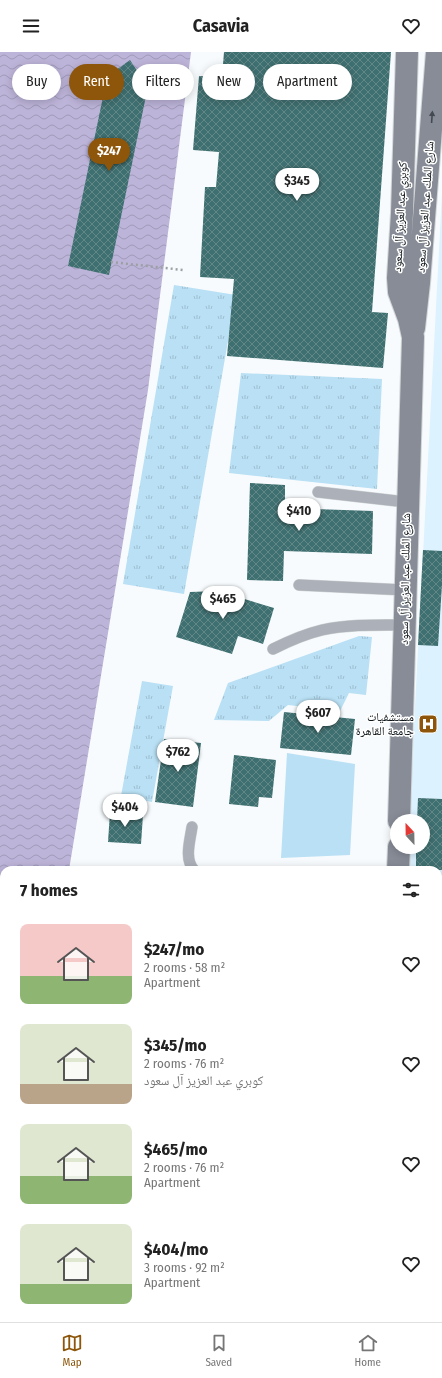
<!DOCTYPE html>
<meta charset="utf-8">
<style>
:root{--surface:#fff;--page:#f6f6f6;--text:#222;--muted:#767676;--line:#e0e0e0;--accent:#8d560a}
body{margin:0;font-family:"Fira Sans Condensed","Noto Naskh Arabic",sans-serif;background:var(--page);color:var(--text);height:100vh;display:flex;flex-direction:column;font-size:15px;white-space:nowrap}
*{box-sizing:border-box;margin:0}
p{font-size:13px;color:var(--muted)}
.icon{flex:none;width:22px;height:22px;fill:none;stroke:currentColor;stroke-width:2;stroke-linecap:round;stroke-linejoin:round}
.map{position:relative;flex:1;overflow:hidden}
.side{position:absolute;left:0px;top:814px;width:442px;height:456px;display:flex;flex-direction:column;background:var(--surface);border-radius:12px 12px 0 0;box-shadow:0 2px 10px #0003}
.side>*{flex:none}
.guide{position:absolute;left:12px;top:12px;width:418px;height:36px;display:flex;gap:8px}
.needle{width:26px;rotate:338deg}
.fabs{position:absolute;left:390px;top:762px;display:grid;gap:8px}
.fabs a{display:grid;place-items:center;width:40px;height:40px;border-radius:50%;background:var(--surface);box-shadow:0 2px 10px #0003;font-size:20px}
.price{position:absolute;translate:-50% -34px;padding:0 9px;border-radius:14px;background:#fff;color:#222;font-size:13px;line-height:26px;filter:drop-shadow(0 1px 2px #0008)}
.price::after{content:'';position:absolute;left:50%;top:24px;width:12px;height:9px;margin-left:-6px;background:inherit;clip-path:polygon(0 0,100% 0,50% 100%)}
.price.active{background:var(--accent);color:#fff}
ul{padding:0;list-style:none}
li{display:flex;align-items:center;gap:12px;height:100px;padding:0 20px}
li span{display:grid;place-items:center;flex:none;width:112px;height:80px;border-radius:8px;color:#555}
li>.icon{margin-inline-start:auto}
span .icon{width:48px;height:48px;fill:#fffc;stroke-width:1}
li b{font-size:17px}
h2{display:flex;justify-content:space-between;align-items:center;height:48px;padding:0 20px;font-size:17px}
.pill{padding:0 14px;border-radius:18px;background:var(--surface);box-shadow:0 2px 10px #0003;font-size:14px;line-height:36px}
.pill.active{background:var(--accent);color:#fff}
header{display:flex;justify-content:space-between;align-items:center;height:52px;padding:0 20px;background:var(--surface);font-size:18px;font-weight:700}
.menu{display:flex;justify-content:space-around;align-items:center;height:56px;border-top:1px solid var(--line);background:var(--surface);font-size:11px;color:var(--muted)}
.menu a{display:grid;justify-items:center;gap:2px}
.menu .active{color:var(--accent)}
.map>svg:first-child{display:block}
.built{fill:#dcf2fe}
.grass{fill:url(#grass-tufts)}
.park{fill:#b9e0f4}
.water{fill:url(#water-waves)}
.building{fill:url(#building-cross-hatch)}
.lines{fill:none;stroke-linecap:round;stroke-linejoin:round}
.lane-casing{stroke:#d2d6d8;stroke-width:12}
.secondary-casing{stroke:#d2d6d8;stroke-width:24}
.path{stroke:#9ba0a3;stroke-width:2.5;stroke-dasharray:2 3;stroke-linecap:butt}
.lane{stroke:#acb0b8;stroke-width:11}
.secondary{stroke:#878c97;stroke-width:22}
.oneway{fill:#444a51}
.labels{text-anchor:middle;stroke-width:3;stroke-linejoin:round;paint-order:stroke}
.street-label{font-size:12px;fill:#0d1418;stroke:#fff}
.poi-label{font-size:12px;fill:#0d1418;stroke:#fff;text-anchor:end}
</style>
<header><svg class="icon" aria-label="menu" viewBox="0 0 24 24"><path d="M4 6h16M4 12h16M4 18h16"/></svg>Casavia<svg class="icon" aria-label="heart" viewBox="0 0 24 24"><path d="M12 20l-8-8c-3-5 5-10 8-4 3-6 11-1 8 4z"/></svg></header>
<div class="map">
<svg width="442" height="1270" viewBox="0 0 442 1270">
<defs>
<pattern id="grass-tufts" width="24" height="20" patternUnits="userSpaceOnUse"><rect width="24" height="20" fill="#b9e0f4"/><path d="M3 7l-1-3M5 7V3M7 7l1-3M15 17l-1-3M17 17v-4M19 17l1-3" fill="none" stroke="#9ebfd0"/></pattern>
<pattern id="water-waves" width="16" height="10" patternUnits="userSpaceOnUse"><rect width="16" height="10" fill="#bdb4d9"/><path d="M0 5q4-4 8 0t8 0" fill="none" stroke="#a19aba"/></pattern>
<pattern id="building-cross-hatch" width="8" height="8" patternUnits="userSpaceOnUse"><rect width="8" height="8" fill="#3f7071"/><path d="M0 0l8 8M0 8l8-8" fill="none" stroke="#638687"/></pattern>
</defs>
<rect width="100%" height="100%" fill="#f7fbfd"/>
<path class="built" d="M 442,141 L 442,1270 L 393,1270 L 393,1266 L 438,1266 L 438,818 L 407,818 L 408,795 L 423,795 L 423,769 L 409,769 Z"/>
<path class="grass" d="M 174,233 L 236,243 L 184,542 L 123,532 Z
M 241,321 L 382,327 L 377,437 L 229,421 Z
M 359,584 L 372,585 L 366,643 L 349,641 L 340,659 L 288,653 L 269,669 L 214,668 L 228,631 Z
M 142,629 L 173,634 L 152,750 L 121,744 Z"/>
<path class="park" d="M 287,701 L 355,712 L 350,803 L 281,806 Z
M 76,1266 L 358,1266 L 357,1270 L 76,1270 Z"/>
<path class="water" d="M 0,0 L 191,0 L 148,338 L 69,818 L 4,818 L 4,1266 L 15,1266 L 15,1270 L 0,1270 Z"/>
<path class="building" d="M 224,0 L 391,0 L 372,260 L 388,261 L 383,316 L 227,304 L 234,227 L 200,225 L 205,135 L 216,135 L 219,100 L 193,98 L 199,24 L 222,25 Z
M 130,8 L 140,23 L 146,44 L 109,223 L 68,214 L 105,35 L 116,18 Z
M 250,431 L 285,433 L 285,456 L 373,459 L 372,502 L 284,499 L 283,529 L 247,528 Z
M 423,498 L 442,499 L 442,533 L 438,594 L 418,593 Z
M 218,539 L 274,556 L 263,592 L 238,584 L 232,602 L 176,585 L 190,540 Z
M 284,660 L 355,667 L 351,703 L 280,696 Z
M 164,687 L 201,691 L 193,755 L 155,750 Z
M 234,703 L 276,708 L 272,746 L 259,745 L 258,755 L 229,752 Z
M 418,746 L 442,747 L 442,818 L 416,818 L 416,795 L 423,795 L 423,769 L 417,769 Z
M 110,760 L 143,763 L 141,792 L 108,790 Z"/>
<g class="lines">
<g class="lane-casing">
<path id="lane" d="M 318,440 L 406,450
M 299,533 L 405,538
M 273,597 C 289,589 305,582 322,578 C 349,572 377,573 405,573
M 192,775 C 190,789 184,807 194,818"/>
</g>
<g class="secondary-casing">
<path id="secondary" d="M 414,276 L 419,231 L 437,0
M 399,769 C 404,608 407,447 413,285 L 409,267 L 399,240 L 398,226 L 402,161 L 407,0
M 398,818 L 399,795
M 378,1270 L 378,1266"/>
</g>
<path class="path" d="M 111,210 L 183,218"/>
<use href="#lane" class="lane"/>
<use href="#secondary" class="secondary"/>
</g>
<defs><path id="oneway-solid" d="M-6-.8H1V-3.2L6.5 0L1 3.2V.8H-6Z"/></defs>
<use class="oneway" href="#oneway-solid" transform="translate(432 65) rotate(-86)"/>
<defs>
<g id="hospital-square" transform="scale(1)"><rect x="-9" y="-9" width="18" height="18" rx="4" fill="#8d560a" stroke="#fff"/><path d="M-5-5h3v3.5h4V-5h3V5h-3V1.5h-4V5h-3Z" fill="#fff"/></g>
</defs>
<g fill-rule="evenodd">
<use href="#hospital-square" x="428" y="672"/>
</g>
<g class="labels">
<g class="street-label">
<text transform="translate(425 155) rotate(-86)" y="4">شارع الملك عبد العزيز آل سعود</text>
<text transform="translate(400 165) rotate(-87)" y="4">كوبري عبد العزيز آل سعود</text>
<text transform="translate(405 527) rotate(-89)" y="4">شارع الملك عبد العزيز آل سعود</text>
</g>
<g class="poi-label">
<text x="414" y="669">مستشفيات<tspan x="414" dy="14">جامعة القاهرة</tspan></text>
</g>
</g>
</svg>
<div class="fabs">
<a><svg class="needle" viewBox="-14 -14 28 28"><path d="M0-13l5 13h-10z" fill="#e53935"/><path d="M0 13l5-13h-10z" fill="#767676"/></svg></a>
</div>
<b class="price active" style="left:109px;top:120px">$247</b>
<b class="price" style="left:297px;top:150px">$345</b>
<b class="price" style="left:299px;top:480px">$410</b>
<b class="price" style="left:223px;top:568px">$465</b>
<b class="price" style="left:318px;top:682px">$607</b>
<b class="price" style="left:178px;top:721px">$762</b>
<b class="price" style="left:125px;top:776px">$404</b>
<div class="guide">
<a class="pill">Buy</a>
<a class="pill active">Rent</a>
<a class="pill">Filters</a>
<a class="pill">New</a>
<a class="pill">Apartment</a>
</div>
<section class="side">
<h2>7 homes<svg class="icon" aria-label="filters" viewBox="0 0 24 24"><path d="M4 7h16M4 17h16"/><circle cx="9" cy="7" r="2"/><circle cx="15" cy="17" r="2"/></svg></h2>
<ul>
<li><span style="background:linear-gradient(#f6c9c9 65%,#8fb573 0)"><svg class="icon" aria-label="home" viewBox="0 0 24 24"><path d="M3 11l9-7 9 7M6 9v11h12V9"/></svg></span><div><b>$247/mo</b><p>2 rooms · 58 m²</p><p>Apartment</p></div><svg class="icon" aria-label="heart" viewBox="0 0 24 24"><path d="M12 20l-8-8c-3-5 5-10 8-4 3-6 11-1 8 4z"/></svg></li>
<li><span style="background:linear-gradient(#dfe7d0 75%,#b9a48a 0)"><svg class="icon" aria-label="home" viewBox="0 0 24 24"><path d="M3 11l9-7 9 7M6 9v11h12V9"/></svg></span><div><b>$345/mo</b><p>2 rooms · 76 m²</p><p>كوبري عبد العزيز آل سعود</p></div><svg class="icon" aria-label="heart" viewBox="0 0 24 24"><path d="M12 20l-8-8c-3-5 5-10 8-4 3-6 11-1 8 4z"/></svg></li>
<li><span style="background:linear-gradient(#dfe7d0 65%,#8fb573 0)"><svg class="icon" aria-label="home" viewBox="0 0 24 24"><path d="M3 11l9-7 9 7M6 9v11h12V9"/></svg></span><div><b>$465/mo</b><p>2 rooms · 76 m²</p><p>Apartment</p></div><svg class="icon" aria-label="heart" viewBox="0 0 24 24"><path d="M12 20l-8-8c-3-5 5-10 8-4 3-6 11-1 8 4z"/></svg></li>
<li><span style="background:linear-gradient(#dfe7d0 75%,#8fb573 0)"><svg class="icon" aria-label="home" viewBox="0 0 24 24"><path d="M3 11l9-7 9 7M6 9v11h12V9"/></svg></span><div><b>$404/mo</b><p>3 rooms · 92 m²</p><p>Apartment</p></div><svg class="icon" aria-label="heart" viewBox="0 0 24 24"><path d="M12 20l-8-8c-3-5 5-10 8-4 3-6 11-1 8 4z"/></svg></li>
</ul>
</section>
</div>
<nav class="menu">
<a class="active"><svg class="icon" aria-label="map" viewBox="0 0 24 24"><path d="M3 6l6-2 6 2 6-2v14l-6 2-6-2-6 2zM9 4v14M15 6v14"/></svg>Map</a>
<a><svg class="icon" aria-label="saved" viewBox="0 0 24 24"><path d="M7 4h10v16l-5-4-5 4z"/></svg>Saved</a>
<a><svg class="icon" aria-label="home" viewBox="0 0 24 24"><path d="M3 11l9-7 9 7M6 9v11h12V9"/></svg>Home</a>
</nav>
